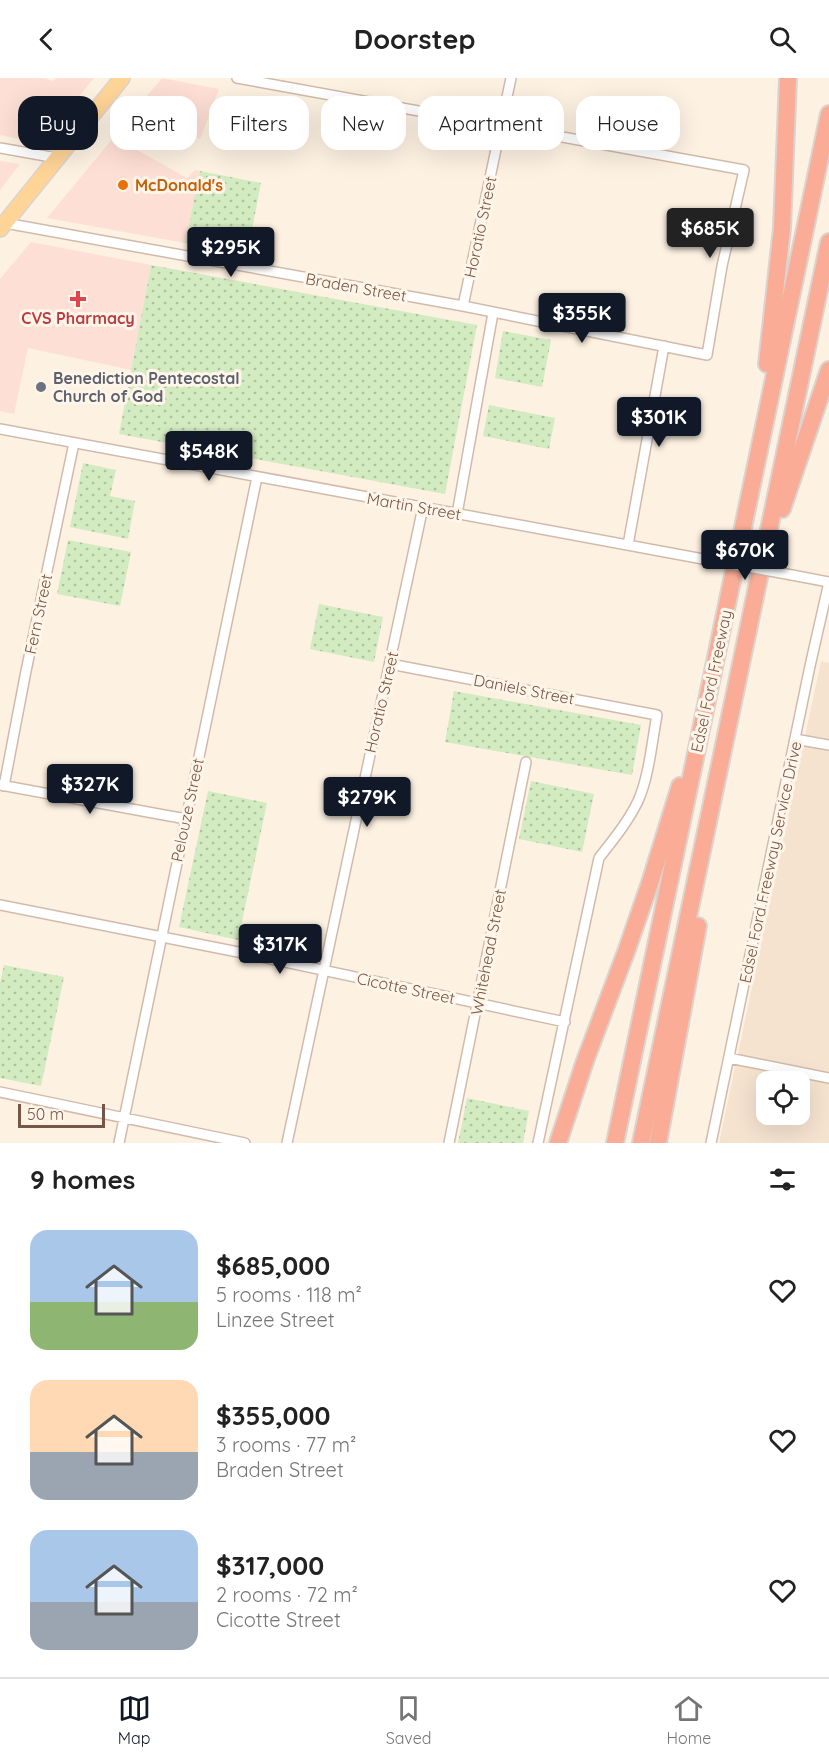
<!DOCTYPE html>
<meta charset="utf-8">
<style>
:root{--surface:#fff;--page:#f2f2f2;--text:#222;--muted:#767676;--line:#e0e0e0;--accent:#111827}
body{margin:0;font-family:Quicksand,sans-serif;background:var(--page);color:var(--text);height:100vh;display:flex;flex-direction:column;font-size:22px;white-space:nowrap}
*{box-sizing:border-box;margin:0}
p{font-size:20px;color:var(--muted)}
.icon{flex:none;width:33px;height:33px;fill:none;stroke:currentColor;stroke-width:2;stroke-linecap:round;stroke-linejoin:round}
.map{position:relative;height:1065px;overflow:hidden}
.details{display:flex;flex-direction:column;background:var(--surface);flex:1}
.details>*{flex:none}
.hud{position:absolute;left:18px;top:18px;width:794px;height:54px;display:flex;gap:12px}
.tools{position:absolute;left:756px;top:993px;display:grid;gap:12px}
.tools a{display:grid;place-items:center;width:54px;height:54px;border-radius:12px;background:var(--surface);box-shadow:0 6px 24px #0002;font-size:30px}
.scale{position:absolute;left:18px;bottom:15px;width:87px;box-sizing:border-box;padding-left:6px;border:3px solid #765647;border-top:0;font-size:16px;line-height:21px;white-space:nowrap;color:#765647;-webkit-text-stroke:4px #fff5e9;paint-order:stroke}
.price{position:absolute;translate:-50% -51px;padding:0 14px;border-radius:6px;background:var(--accent);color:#fff;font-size:20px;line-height:39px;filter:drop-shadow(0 2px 3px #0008)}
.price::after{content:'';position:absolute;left:50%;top:36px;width:18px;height:14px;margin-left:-9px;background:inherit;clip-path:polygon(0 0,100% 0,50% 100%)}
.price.active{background:#222;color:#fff}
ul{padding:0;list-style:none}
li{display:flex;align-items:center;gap:18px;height:150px;padding:0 30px}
li span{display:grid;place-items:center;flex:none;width:168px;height:120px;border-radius:18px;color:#555}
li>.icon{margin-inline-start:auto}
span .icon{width:72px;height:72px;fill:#fffc;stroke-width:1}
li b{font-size:26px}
h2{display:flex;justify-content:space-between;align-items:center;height:72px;padding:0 30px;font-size:26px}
.chip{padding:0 21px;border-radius:18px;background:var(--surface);box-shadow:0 6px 24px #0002;font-size:21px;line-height:54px}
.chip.active{background:var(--accent);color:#fff}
header{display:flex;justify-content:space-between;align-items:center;height:78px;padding:0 30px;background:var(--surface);font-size:27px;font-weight:700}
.dock{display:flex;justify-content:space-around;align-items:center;height:84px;border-top:2px solid var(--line);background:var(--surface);font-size:16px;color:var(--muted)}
.dock a{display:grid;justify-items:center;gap:3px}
.dock .active{color:var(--accent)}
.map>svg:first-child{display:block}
.residential{fill:#f5e3d0;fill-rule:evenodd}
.commercial{fill:#fedfd5}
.grass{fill:url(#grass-dots)}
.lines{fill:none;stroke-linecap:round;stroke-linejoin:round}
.street-casing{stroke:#d1baab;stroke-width:12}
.primary-casing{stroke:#dbd3cf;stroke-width:18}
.highway-casing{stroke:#dbd3cf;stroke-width:20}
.street{stroke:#fff;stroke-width:9}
.primary{stroke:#ffd497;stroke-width:15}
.highway{stroke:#faac96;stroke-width:16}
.street-bridge-casing{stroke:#d1baab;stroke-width:12;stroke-linecap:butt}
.street-bridge{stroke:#fff;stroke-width:9}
.food-dot{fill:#e8710a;stroke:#fff5e9;stroke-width:2}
.health-dot{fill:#e0444e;stroke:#fff5e9;stroke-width:2}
.worship-dot{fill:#6b7280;stroke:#fff5e9;stroke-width:2}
.labels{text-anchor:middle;stroke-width:6;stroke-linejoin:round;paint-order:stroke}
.food-label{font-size:16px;font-weight:bold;fill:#c56008;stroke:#fff5e9;text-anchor:start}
.street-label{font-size:16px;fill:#765647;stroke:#fff5e9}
.health-label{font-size:16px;font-weight:bold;fill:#be3a42;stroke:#fff5e9}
.worship-label{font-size:16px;font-weight:bold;fill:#5b616d;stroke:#fff5e9;text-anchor:start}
</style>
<header><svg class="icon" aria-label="back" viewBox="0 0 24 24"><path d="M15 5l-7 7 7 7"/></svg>Doorstep<svg class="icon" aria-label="search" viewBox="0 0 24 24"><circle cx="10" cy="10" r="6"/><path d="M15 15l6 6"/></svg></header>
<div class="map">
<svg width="829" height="1065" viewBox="0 0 829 1065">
<defs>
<pattern id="grass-dots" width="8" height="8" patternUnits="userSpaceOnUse" patternTransform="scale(1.5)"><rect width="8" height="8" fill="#d3ebc0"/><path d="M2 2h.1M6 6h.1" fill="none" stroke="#b0c19e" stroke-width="1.8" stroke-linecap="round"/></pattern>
</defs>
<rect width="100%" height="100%" fill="#fdf1e2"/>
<path class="residential" d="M 821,583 L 829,585 L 829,1065 L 719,1065 ZM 766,1004 L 800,1004 L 800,1036 L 766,1036 Z"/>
<path class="commercial" d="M 0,0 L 42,0 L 54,3 L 56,0 L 94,0 L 41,65 L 0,57 Z
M 162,0 L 219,11 L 200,61 L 141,25 Z
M 114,59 L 187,100 L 195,92 L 200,93 L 185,165 L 47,140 Z
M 0,83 L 20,86 L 0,112 Z
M 31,164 L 151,187 L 131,292 L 28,270 L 14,336 L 0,333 L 0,201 Z"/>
<path class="grass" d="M 200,93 L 261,105 L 247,177 L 185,165 Z
M 151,187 L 477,247 L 445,416 L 119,356 Z
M 503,253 L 551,262 L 542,309 L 495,300 Z
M 489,327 L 555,340 L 549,371 L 483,358 Z
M 83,385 L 116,392 L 110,418 L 135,423 L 128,461 L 70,449 Z
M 68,462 L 131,474 L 120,528 L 57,516 Z
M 319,526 L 383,539 L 374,584 L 310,571 Z
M 454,613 L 641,647 L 632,697 L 445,664 Z
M 531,703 L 594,716 L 582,774 L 519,761 Z
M 208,713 L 267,725 L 238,862 L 179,849 Z
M 4,887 L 64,899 L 41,1008 L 0,1000 L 0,905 Z
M 467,1020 L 529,1033 L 523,1065 L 458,1065 Z"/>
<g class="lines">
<g class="street-casing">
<path id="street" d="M 0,70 L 57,80
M 5,145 L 463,228 L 707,277 L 722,188 L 744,92 L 237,0
M 463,228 L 511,0
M 0,351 L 703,481
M 457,436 L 493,235
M 628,467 L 664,268
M 792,497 L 829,504
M 390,586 L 657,637 C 652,663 649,699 638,723 C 628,744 613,762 599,780 L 538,1065
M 795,661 L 829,667
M 0,707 L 186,741
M 4,708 L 26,593 L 74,365
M 0,827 L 243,875 L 565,944
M 729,980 L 829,1000
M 0,1014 L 245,1065
M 119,1065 L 257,399
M 287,1065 L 423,429
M 449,1065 L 526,684
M 711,1065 L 810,588 L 829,504"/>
</g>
<g class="primary-casing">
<path id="primary" d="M 0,151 L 122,0"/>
</g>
<g class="highway-casing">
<path id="highway" d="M 767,286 L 782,150 L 788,0
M 782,431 L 829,292
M 558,1065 L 585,983 L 626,874 L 650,805 L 680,708
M 615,1065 L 829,36
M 641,1065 L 829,164
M 658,1065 L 698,848"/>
</g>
<use href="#street" class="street"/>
<use href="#primary" class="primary"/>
<use href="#highway" class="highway"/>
<g class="street-bridge-casing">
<path id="street-bridge" d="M 703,481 L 792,497"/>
</g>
<use href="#street-bridge" class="street-bridge"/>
</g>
<circle class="food-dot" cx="123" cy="107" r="6"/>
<path class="health-dot" d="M75 212h6v6h6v6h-6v6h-6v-6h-6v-6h6z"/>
<circle class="worship-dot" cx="41" cy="309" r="6"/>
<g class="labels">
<g class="food-label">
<text x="135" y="113">McDonald's</text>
</g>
<g class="street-label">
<text transform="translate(480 149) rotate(-78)" y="6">Horatio Street</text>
<text transform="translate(356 209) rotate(10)" y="6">Braden Street</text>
<text transform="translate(414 428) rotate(10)" y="6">Martin Street</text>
<text transform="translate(38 536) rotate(-78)" y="6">Fern Street</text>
<text transform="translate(711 603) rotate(-78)" y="6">Edsel Ford Freeway</text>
<text transform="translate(524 611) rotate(11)" y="6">Daniels Street</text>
<text transform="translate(381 624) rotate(-77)" y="6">Horatio Street</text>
<text transform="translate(187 732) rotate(-78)" y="6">Pelouze Street</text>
<text transform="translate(770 784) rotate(-78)" y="6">Edsel Ford Freeway Service Drive</text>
<text transform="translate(488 874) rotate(-79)" y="6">Whitehead Street</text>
<text transform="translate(406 910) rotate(12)" y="6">Cicotte Street</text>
</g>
<g class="health-label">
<text x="78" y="246">CVS Pharmacy</text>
</g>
<g class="worship-label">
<text x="53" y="306">Benediction Pentecostal<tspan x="53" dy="18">Church of God</tspan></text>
</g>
</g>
</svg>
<div class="tools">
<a><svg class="icon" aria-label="locate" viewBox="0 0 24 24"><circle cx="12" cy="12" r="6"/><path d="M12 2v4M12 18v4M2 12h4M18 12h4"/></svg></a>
</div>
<div class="scale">50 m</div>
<b class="price active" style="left:710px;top:181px">$685K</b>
<b class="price" style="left:231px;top:200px">$295K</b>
<b class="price" style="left:582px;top:266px">$355K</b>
<b class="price" style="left:659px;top:370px">$301K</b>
<b class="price" style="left:209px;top:404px">$548K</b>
<b class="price" style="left:745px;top:503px">$670K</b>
<b class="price" style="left:90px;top:737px">$327K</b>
<b class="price" style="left:367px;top:750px">$279K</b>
<b class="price" style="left:280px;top:897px">$317K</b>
<div class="hud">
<a class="chip active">Buy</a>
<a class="chip">Rent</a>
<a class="chip">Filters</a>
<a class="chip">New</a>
<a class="chip">Apartment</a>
<a class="chip">House</a>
</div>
</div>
<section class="details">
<h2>9 homes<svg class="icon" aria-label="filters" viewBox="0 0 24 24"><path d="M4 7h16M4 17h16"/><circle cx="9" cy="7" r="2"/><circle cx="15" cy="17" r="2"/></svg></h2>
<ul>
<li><span style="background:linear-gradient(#a9c7e8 60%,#8fb573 0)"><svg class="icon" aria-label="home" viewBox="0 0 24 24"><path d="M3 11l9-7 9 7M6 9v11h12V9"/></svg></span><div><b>$685,000</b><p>5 rooms · 118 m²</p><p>Linzee Street</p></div><svg class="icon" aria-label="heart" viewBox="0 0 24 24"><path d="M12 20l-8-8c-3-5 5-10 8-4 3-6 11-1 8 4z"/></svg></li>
<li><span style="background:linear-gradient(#ffd9b3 60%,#9aa5b1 0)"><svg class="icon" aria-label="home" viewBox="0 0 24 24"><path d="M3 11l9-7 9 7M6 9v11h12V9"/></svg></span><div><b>$355,000</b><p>3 rooms · 77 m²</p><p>Braden Street</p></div><svg class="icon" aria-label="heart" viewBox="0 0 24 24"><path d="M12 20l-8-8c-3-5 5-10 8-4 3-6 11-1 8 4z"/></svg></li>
<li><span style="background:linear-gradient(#a9c7e8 60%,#9aa5b1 0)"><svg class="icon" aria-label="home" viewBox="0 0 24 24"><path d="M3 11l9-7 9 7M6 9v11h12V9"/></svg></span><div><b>$317,000</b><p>2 rooms · 72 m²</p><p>Cicotte Street</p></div><svg class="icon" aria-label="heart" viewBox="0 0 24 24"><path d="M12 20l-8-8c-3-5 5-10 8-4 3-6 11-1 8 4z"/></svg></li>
</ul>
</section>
<nav class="dock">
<a class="active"><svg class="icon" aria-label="map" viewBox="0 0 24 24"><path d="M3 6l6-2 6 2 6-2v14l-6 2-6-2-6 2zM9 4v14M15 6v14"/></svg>Map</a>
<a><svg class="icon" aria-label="saved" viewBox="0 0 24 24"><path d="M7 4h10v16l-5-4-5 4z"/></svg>Saved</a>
<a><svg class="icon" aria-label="home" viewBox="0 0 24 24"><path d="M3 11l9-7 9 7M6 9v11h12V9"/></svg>Home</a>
</nav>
